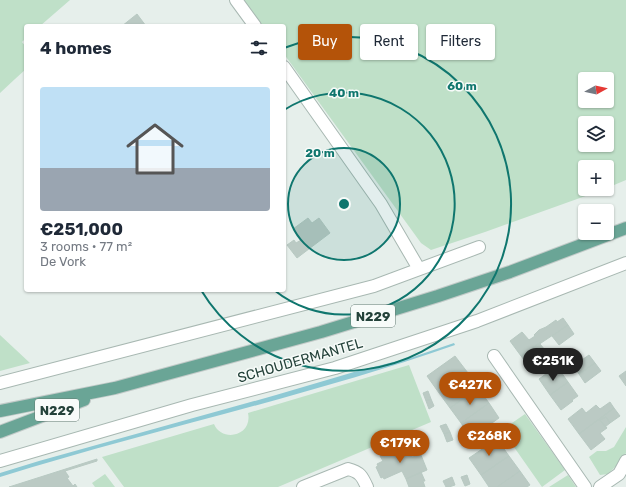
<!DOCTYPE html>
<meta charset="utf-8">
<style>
:root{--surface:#fff;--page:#f2f2f3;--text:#1f2937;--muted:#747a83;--accent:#b45309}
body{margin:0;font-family:Rubik,sans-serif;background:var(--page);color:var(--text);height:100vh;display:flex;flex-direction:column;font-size:15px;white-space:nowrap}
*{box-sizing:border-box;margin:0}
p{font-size:13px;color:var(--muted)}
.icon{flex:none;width:22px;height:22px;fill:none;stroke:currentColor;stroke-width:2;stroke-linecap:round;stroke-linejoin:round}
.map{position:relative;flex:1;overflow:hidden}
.sheet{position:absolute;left:24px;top:24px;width:262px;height:268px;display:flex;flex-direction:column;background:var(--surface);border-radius:4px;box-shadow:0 1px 3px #0004}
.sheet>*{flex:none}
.banner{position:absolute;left:298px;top:24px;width:268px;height:36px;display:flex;gap:8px}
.needle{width:26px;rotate:82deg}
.fabs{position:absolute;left:578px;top:72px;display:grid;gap:8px}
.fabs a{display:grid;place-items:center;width:36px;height:36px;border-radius:4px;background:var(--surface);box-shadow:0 1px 3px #0004;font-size:20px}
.price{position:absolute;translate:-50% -34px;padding:0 9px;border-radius:14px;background:var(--accent);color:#fff;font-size:13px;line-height:26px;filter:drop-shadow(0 1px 2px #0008)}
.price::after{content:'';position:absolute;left:50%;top:24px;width:12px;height:9px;margin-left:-6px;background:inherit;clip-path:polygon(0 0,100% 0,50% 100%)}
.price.selected{background:#222;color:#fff}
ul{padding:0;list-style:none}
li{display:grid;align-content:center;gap:8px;height:212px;padding:0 16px}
li span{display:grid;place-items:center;height:124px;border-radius:4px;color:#555}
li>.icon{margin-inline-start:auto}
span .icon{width:72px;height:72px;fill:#fffc;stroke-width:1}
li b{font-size:17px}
h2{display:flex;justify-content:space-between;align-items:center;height:48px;padding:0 16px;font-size:17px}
.pill{padding:0 14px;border-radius:4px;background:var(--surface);box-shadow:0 1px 3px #0004;font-size:14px;line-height:36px}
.pill.selected{background:var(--accent);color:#fff}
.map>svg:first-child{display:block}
.green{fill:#bfe0c8;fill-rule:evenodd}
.water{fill:#8ec9d4}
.building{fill:#bbcac4;stroke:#b8c9c2}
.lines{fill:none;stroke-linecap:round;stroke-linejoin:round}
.minor-casing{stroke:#a8b8b2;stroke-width:14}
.major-casing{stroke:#c2cac8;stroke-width:14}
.minor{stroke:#fff;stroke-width:12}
.major{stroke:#6aa596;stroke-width:12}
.ring{fill:none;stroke:#0f766e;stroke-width:2}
.labels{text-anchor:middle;stroke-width:3;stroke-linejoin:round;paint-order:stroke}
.shield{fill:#f7fbf9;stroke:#637a73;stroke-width:1}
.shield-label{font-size:13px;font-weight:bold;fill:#24423a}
.street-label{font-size:14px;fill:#24423a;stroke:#f7fbf9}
.centre{fill:#0f766e;stroke:#f7fbf9;stroke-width:2}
.ring-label{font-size:12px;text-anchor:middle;font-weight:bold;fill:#0f766e;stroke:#f7fbf9;stroke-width:3;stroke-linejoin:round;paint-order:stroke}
</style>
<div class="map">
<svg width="626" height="487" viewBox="0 0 626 487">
<rect width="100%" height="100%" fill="#e6efeb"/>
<path class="green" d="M 0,0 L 70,0 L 40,26 L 26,26 L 26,38 L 22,42 L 26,47 L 26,69 L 15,79 L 0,93 Z
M 244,0 L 626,0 L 626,180 L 607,188 L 607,167 L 585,167 L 585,189 L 605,189 L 485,232 L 431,250 L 421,243 L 284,54 L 284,26 L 263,26 ZM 585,79 L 607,79 L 607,101 L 585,101 ZM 585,123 L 607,123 L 607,145 L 585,145 Z
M 0,335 L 30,363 L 0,371 Z
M 409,365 L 431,422 L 278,487 L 124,487 L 102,457 L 214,424 C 222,443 253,436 248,413 Z
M 525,414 L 565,470 L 542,487 L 502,430 Z
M 626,427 L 626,453 L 622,460 L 608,474 L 600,475 L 589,457 L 597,451 L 606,451 L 614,447 Z
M 105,474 L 115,487 L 95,487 L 92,483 Z
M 568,475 L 576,487 L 549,487 Z"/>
<path class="water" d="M 454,343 L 455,345 C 306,397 151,430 0,477 L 0,473 L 39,461 L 276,395 L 354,372 L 413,357 Z"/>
<path class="building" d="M 137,14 L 146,26 L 122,26 Z
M 308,218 L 312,223 L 319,218 L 330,233 L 297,258 L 287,245 L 294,240 L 296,243 L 301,240 L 293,229 Z
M 563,318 L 568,325 L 541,343 L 541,342 L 521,356 L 510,341 L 522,332 L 529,340 L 535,336 L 534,335 L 539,330 L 546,327 L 556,320 L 557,322 Z
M 568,325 L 574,334 L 559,345 L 552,336 Z
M 541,342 L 541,343 L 540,344 L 545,350 L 539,355 L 545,363 L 533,372 L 521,356 Z
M 589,355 L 595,363 L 579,374 L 573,366 Z
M 455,356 L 468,373 L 439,393 L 427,376 Z
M 595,363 L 601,371 L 585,383 L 579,374 Z
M 550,371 L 554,376 L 561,372 L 568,382 L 550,395 L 539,379 Z
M 626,371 L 626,386 L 619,376 Z
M 468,373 L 478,388 L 450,408 L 439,393 Z
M 568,382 L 578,396 L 572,400 L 573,401 L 561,410 L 550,395 Z
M 478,388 L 489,403 L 461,423 L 450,408 Z
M 428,391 L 431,399 L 426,401 L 423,393 Z
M 431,399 L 434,406 L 429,409 L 426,401 Z
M 610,402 L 614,408 L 579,434 L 568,419 L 582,408 L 586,413 L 596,405 L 600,409 Z
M 489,403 L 499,418 L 471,438 L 461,423 Z
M 614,408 L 620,416 L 610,423 L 606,417 L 600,420 L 607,428 L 600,433 L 605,439 L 591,450 L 579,434 Z
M 606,417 L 610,423 L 605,427 L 600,420 Z
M 446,424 L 450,432 L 444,434 L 440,426 Z
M 450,432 L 453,440 L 447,442 L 444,434 Z
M 497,439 L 509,456 L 481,475 L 469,458 Z
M 393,448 L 394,450 L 396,449 L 398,454 L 409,450 L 412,457 L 421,455 L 427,470 L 406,479 L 402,471 L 384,479 L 383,477 L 381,478 L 376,467 L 378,466 L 377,464 L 383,461 L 380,456 L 383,455 L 382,453 Z
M 509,456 L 520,471 L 497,487 L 489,487 L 481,475 Z
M 97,459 L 97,461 L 65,471 L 69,477 L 67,478 L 73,486 L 75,484 L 77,487 L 9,487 Z
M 520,471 L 530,485 L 527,487 L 497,487 Z
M 421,472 L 425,481 L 423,481 L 425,487 L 409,487 L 406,479 Z
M 467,475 L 470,484 L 465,486 L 461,477 Z
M 452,477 L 455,485 L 449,487 L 446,487 L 443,481 Z"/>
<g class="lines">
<g class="minor-casing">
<path id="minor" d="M 236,0 L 255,26
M 284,67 L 381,204 L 419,269
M 494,356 L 585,487
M 0,383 L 374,286 L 479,247
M 0,461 L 192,405 L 335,368 L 477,321 L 626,263
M 303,487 L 348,469 C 360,472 362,476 367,487
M 600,487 L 619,474 L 626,461"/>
</g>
<g class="major-casing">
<path id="major" d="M 0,411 L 115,388 L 321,332 L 438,296 L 510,272 L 626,228
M 0,432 L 84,400"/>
</g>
<use href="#minor" class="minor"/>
<use href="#major" class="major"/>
</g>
<circle cx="344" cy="204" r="56" fill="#0f766e" fill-opacity=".12"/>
<g class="ring">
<circle cx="344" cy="204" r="56"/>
<path d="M284 110A111 111 0 1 1 274 290"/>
<path d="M284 48A167 167 0 1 1 201 290"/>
</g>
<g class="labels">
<g class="shield">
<rect x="351" y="305" width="44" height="22" rx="3"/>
<rect x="35" y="399" width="44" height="22" rx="3"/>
</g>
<g class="shield-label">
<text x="373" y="321">N229</text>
<text x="57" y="415">N229</text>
</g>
<g class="street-label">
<text transform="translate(300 360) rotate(-16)" y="5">SCHOUDERMANTEL</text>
</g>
</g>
<circle cx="344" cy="204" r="6" class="centre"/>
<g class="ring-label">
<text x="462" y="90">60 m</text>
<text x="344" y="97">40 m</text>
<text x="320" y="157">20 m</text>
</g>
</svg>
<div class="fabs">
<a><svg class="needle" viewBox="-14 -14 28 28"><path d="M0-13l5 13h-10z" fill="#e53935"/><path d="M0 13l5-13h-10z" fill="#747a83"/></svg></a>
<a><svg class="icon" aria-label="layers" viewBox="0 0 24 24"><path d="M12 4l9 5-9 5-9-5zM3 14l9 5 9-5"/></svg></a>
<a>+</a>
<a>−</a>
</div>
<b class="price selected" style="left:553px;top:382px">€251K</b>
<b class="price" style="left:470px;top:406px">€427K</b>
<b class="price" style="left:489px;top:457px">€268K</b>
<b class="price" style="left:400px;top:464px">€179K</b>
<div class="banner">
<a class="pill selected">Buy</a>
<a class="pill">Rent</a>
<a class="pill">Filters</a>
</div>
<section class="sheet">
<h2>4 homes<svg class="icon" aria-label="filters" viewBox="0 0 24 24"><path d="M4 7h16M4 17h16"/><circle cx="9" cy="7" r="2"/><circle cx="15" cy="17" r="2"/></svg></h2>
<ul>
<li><span style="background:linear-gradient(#bfe0f5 65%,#9aa5b1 0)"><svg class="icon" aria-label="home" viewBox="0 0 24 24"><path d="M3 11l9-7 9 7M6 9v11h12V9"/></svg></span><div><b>€251,000</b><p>3 rooms · 77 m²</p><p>De Vork</p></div></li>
</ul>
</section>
</div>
